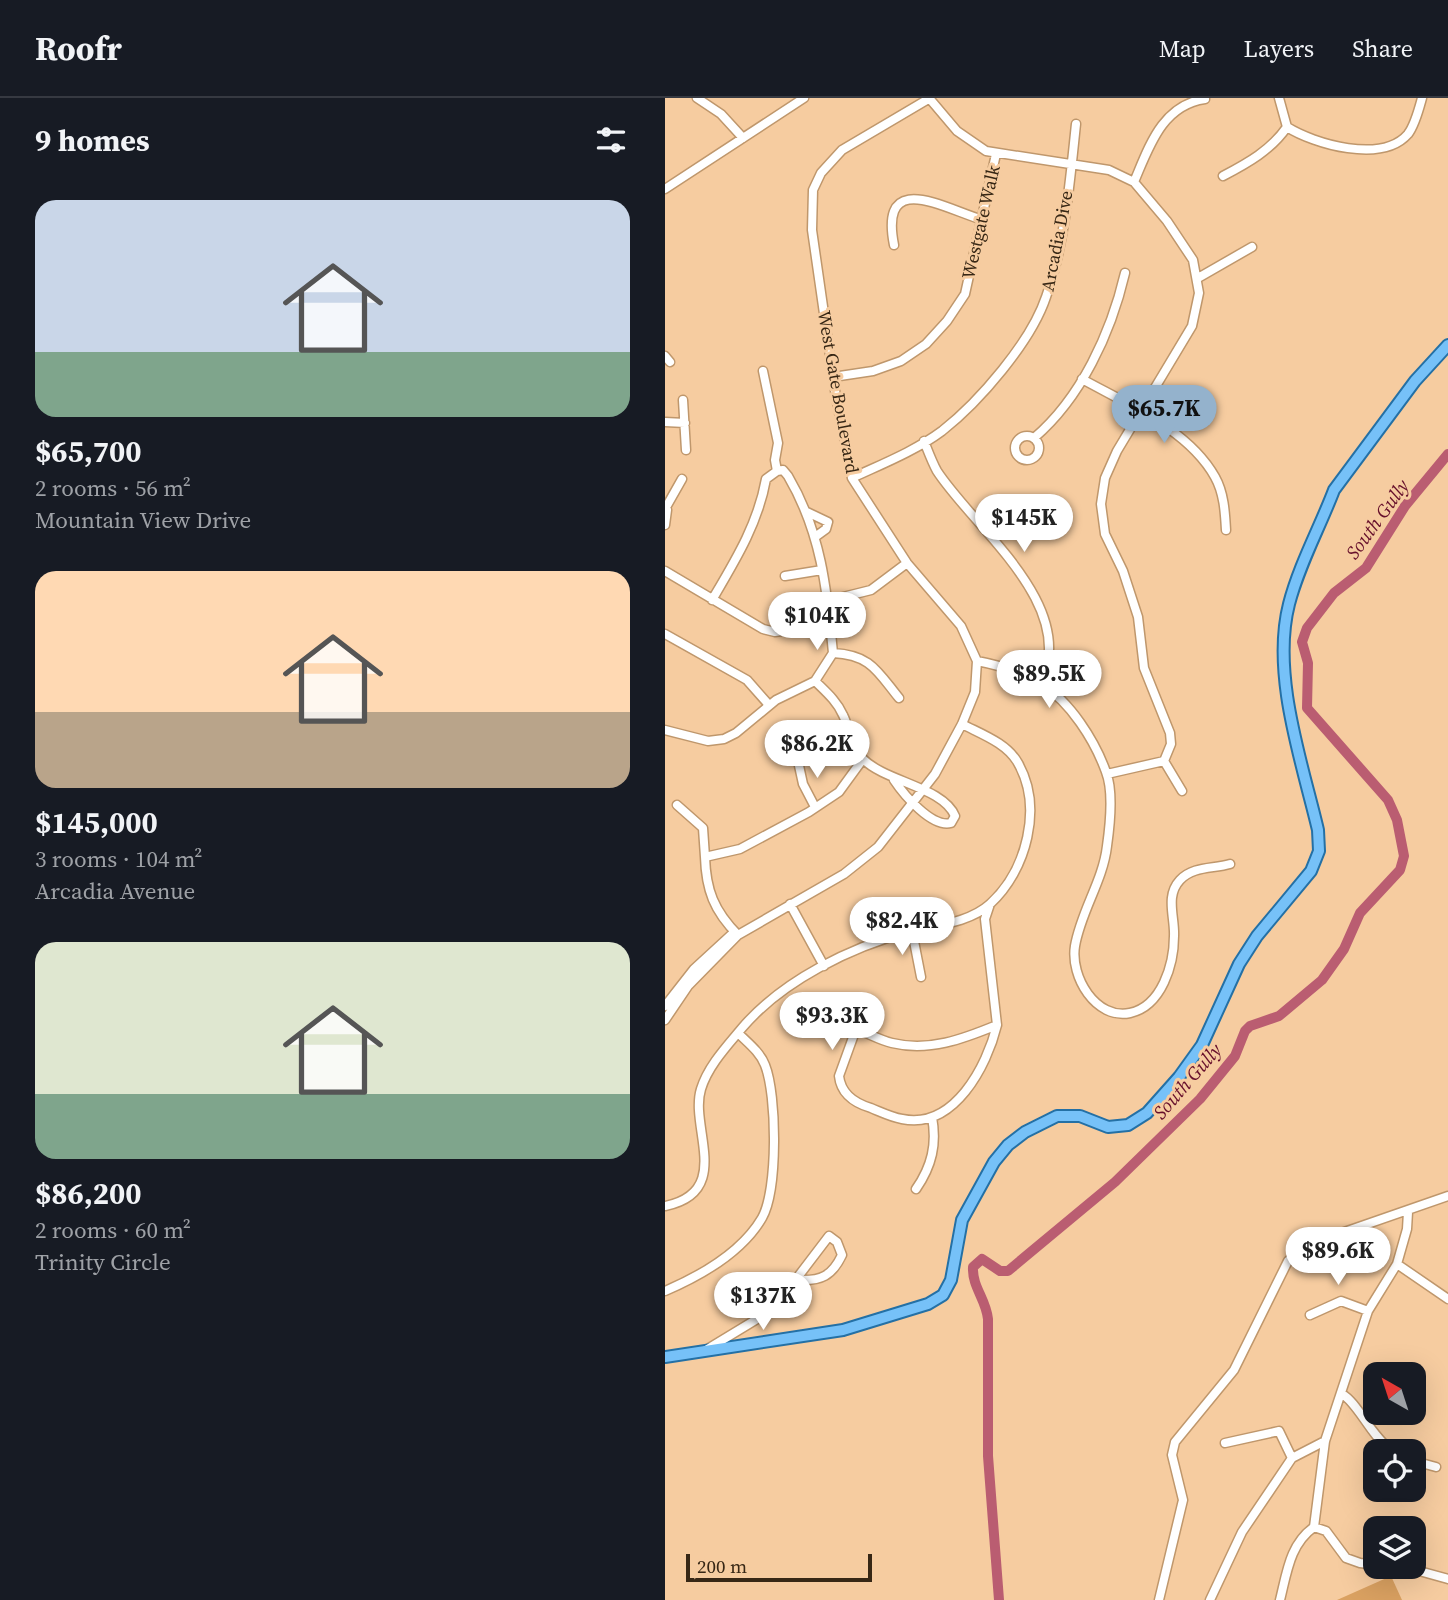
<!DOCTYPE html>
<meta charset="utf-8">
<style>
:root{--surface:#171b24;--page:#242831;--text:#f1f3f6;--muted:#9ea1a6;--line:#363941;--accent:#94b2cc}
body{margin:0;font-family:"Source Serif 4",serif;background:var(--page);color:var(--text);height:100vh;display:flex;flex-direction:column;font-size:26px;white-space:nowrap}
*{box-sizing:border-box;margin:0}
p{font-size:23px;color:var(--muted)}
.icon{flex:none;width:38px;height:38px;fill:none;stroke:currentColor;stroke-width:2;stroke-linecap:round;stroke-linejoin:round}
.map{position:relative;flex:1;overflow:hidden}
.sheet{display:flex;flex-direction:column;background:var(--surface);width:665px}
.sheet>*{flex:none}
.needle{width:46px;rotate:321deg}
.tools{position:absolute;left:698px;top:1264px;display:grid;gap:14px}
.tools a{display:grid;place-items:center;width:63px;height:63px;border-radius:14px;background:var(--surface);box-shadow:0 7px 28px #0002;font-size:35px}
.scale{position:absolute;left:21px;bottom:18px;width:186px;box-sizing:border-box;padding-left:7px;border:4px solid #372715;border-top:0;font-size:19px;line-height:24px;white-space:nowrap;color:#372715;-webkit-text-stroke:5px #f6cca0;paint-order:stroke}
.price{position:absolute;translate:-50% -60px;padding:0 16px;border-radius:24px;background:#fff;color:#222;font-size:23px;line-height:46px;filter:drop-shadow(0 2px 4px #0008)}
.price::after{content:'';position:absolute;left:50%;top:42px;width:21px;height:16px;margin-left:-10px;background:inherit;clip-path:polygon(0 0,100% 0,50% 100%)}
.price.on{background:var(--accent);color:#111}
ul{padding:0;list-style:none}
li{display:grid;align-content:center;gap:14px;height:371px;padding:0 35px}
li span{display:grid;place-items:center;height:217px;border-radius:21px;color:#555}
li>.icon{margin-inline-start:auto}
span .icon{width:126px;height:126px;fill:#fffc;stroke-width:1}
li b{font-size:30px}
h2{display:flex;justify-content:space-between;align-items:center;height:84px;padding:0 35px;font-size:30px}
header{display:flex;align-items:center;gap:42px;box-sizing:border-box;height:98px;padding:0 35px;background:var(--surface);border-bottom:2px solid var(--line)}
header strong{font-size:33px}
nav{display:flex;gap:38px;margin-inline-start:auto;font-size:24px}
main{display:flex;flex:1;min-height:0}
.map>svg:first-child{display:block}
.green{fill:#daa161}
.lines{fill:none;stroke-linecap:round;stroke-linejoin:round}
.river{stroke:#ba5d71;stroke-width:10}
.minor-casing{stroke:#bf976c;stroke-width:11}
.major-casing{stroke:#2470a5;stroke-width:14}
.minor{stroke:#fff;stroke-width:8}
.major{stroke:#76c1f8;stroke-width:10}
.labels{text-anchor:middle;stroke-width:6;stroke-linejoin:round;paint-order:stroke}
.street-label{font-size:18px;fill:#372715;stroke:#f6cca0}
.water-label{font-size:19px;font-style:italic;fill:#660f2b;stroke:#f6cca0}
</style>
<header>
<strong>Roofr</strong>
<nav><a>Map</a><a>Layers</a><a>Share</a></nav>
</header>
<main>
<section class="sheet">
<h2>9 homes<svg class="icon" aria-label="filters" viewBox="0 0 24 24"><path d="M4 7h16M4 17h16"/><circle cx="9" cy="7" r="2"/><circle cx="15" cy="17" r="2"/></svg></h2>
<ul>
<li><span style="background:linear-gradient(#c9d6e8 70%,#7fa58c 0)"><svg class="icon" aria-label="home" viewBox="0 0 24 24"><path d="M3 11l9-7 9 7M6 9v11h12V9"/></svg></span><div><b>$65,700</b><p>2 rooms · 56 m²</p><p>Mountain View Drive</p></div></li>
<li><span style="background:linear-gradient(#ffd9b3 65%,#b9a48a 0)"><svg class="icon" aria-label="home" viewBox="0 0 24 24"><path d="M3 11l9-7 9 7M6 9v11h12V9"/></svg></span><div><b>$145,000</b><p>3 rooms · 104 m²</p><p>Arcadia Avenue</p></div></li>
<li><span style="background:linear-gradient(#dfe7d0 70%,#7fa58c 0)"><svg class="icon" aria-label="home" viewBox="0 0 24 24"><path d="M3 11l9-7 9 7M6 9v11h12V9"/></svg></span><div><b>$86,200</b><p>2 rooms · 60 m²</p><p>Trinity Circle</p></div></li>
</ul>
</section>
<div class="map">
<svg width="783" height="1502" viewBox="0 0 783 1502">
<rect width="100%" height="100%" fill="#f6cca0"/>
<path class="green" d="M 726,1478 L 737,1502 L 672,1502 Z"/>
<g class="lines">
<path class="river" d="M 334,1502 L 323,1358 L 323,1221 C 321,1201 307,1189 308,1169 L 317,1161 L 335,1173 L 343,1173 L 450,1084 L 535,1001 L 570,958 L 580,933 L 585,928 L 614,918 L 657,882 L 679,851 L 695,815 L 735,772 L 739,758 L 732,722 L 723,702 L 642,610 L 643,565 L 637,544 L 642,530 L 669,495 L 701,470 L 740,408 L 783,356"/>
<g class="minor-casing">
<path id="minor" d="M 32,0 L 56,16 L 78,40
M 264,0 L 292,33 L 321,53 L 444,72 L 469,84 L 502,123 L 528,162 L 534,195 L 527,228 L 452,353 L 440,380 L 436,406 L 440,436 L 458,473 L 473,519 L 479,570 L 505,635 L 506,646 L 499,663 L 442,676
M 614,0 L 622,29 C 649,46 717,66 743,36 C 750,27 754,11 757,0
M 558,78 C 583,65 606,52 622,29
M 469,84 C 484,49 497,7 540,1
M 0,91 L 139,0
M 229,147 C 214,70 280,111 318,122
M 533,180 L 587,149
M 0,258 L 5,264
M 98,273 L 113,345 L 110,362 L 112,373
M 168,279 L 208,273 L 236,263 L 261,246 L 282,223 L 300,196 L 331,56
M 417,281 C 462,306 524,332 550,379 C 559,395 560,414 561,432
M 18,302 L 21,352
M 0,324 L 20,325
M350 350a12 12 0 1 1 24 0a12 12 0 1 1-24 0Z
M 369,340 C 416,300 446,235 460,175
M 259,343 C 263,353 267,364 272,373 C 309,430 414,507 376,585
M 187,380 C 217,366 250,353 277,333 C 314,304 366,244 381,199 C 400,146 405,82 411,26
M 0,411 L 17,381
M 142,414 L 163,424 L 161,431 L 150,439
M 0,427 L 2,412
M 0,473 L 98,531 L 110,534 L 165,526
M 120,478 L 157,472
M 47,502 C 70,463 93,426 101,381 L 112,373
M 162,503 L 206,492 L 242,465
M 0,536 L 82,582 L 104,607
M 168,555 C 206,557 212,573 234,600
M 312,563 C 333,567 357,574 376,586 C 405,603 430,643 441,674 C 449,694 445,727 442,748 C 438,783 416,813 410,848 C 405,879 431,922 465,915 C 497,908 509,866 509,838 C 510,819 500,798 515,782 C 528,768 548,771 565,766
M 150,583 C 160,593 172,603 178,617 C 185,631 186,649 198,661 C 221,684 278,689 290,718 L 286,725 C 267,730 239,697 229,682
M 0,632 L 43,643 L 59,641 L 71,635 L 111,602 L 150,583 L 168,555 C 162,491 156,434 123,378 L 118,372 L 112,373
M 133,663 L 138,686 L 150,709
M 499,663 L 517,693
M 12,707 L 38,730 L 40,759
M 125,806 L 159,868
M 325,806 L 320,821 L 332,927 C 298,941 264,954 227,945 C 214,942 203,935 191,931 L 174,978 C 176,996 189,1005 206,1010 C 216,1014 226,1019 237,1021 C 289,1032 322,968 332,927
M 247,833 L 256,879
M 73,837 C 49,813 41,792 40,759 L 75,751 L 144,714 L 174,694 L 198,661
M 0,908 L 29,871 L 66,837 L 73,837 L 179,776 L 213,749 L 270,676 L 297,626 L 310,594 L 312,563 L 296,528 L 242,465 L 187,380 L 171,299 L 147,132 L 148,92 L 156,75 L 177,52 L 265,0
M 0,922 L 23,888 L 73,837
M 251,1091 C 267,1068 272,1046 267,1019
M 0,1108 C 69,1094 24,1029 36,991 C 43,968 62,948 77,930 C 118,882 186,849 246,833 C 271,827 304,825 325,806 C 362,772 378,709 353,665 C 342,645 316,636 297,626
M 732,1166 L 783,1201
M 0,1193 C 35,1178 77,1154 97,1120 C 113,1092 112,997 100,967 C 95,954 83,945 73,935
M 645,1217 L 676,1203 L 703,1213
M 41,1252 L 97,1218 L 116,1201 L 164,1138 L 172,1144 L 177,1157 C 167,1178 156,1183 134,1182
M 677,1296 C 693,1305 705,1337 727,1353
M 560,1345 L 614,1333 L 627,1360
M 749,1363 L 771,1369
M 649,1429 L 660,1343 L 703,1213 L 732,1166 L 742,1131 L 743,1114
M 494,1502 L 518,1402 L 507,1357 L 510,1344 L 569,1272 L 623,1163 L 639,1148 L 783,1098
M 545,1502 L 577,1434 L 627,1360 L 660,1343
M 615,1502 C 622,1474 625,1446 649,1429 L 661,1433 L 681,1460 L 695,1465 L 747,1471 L 783,1481"/>
</g>
<g class="major-casing">
<path id="major" d="M 0,1259 L 178,1232 L 263,1206 L 278,1197 L 286,1182 L 297,1122 L 329,1064 L 343,1047 L 360,1034 L 392,1018 L 415,1018 L 443,1029 L 463,1027 L 482,1015 L 514,979 L 537,947 L 574,866 L 592,838 L 646,773 L 654,753 L 653,732 C 637,664 606,576 624,506 C 634,467 655,429 669,392 L 750,283 L 783,247"/>
</g>
<use href="#minor" class="minor"/>
<use href="#major" class="major"/>
</g>
<g class="labels">
<g class="street-label">
<text transform="translate(316 124) rotate(-77)" y="6">Westgate Walk</text>
<text transform="translate(392 143) rotate(-79)" y="6">Arcadia Dive</text>
<text transform="translate(173 294) rotate(80)" y="6">West Gate Boulevard</text>
</g>
<g class="water-label">
<text transform="translate(712 421) rotate(-54)" y="7">South Gully</text>
<text transform="translate(522 983) rotate(-49)" y="7">South Gully</text>
</g>
</g>
</svg>
<div class="tools">
<a><svg class="needle" viewBox="-14 -14 28 28"><path d="M0-13l5 13h-10z" fill="#e53935"/><path d="M0 13l5-13h-10z" fill="#9ea1a6"/></svg></a>
<a><svg class="icon" aria-label="locate" viewBox="0 0 24 24"><circle cx="12" cy="12" r="6"/><path d="M12 2v4M12 18v4M2 12h4M18 12h4"/></svg></a>
<a><svg class="icon" aria-label="layers" viewBox="0 0 24 24"><path d="M12 4l9 5-9 5-9-5zM3 14l9 5 9-5"/></svg></a>
</div>
<div class="scale">200 m</div>
<b class="price on" style="left:499px;top:347px">$65.7K</b>
<b class="price" style="left:359px;top:456px">$145K</b>
<b class="price" style="left:152px;top:554px">$104K</b>
<b class="price" style="left:384px;top:612px">$89.5K</b>
<b class="price" style="left:152px;top:682px">$86.2K</b>
<b class="price" style="left:237px;top:859px">$82.4K</b>
<b class="price" style="left:167px;top:954px">$93.3K</b>
<b class="price" style="left:673px;top:1189px">$89.6K</b>
<b class="price" style="left:98px;top:1234px">$137K</b>
</div>
</main>
